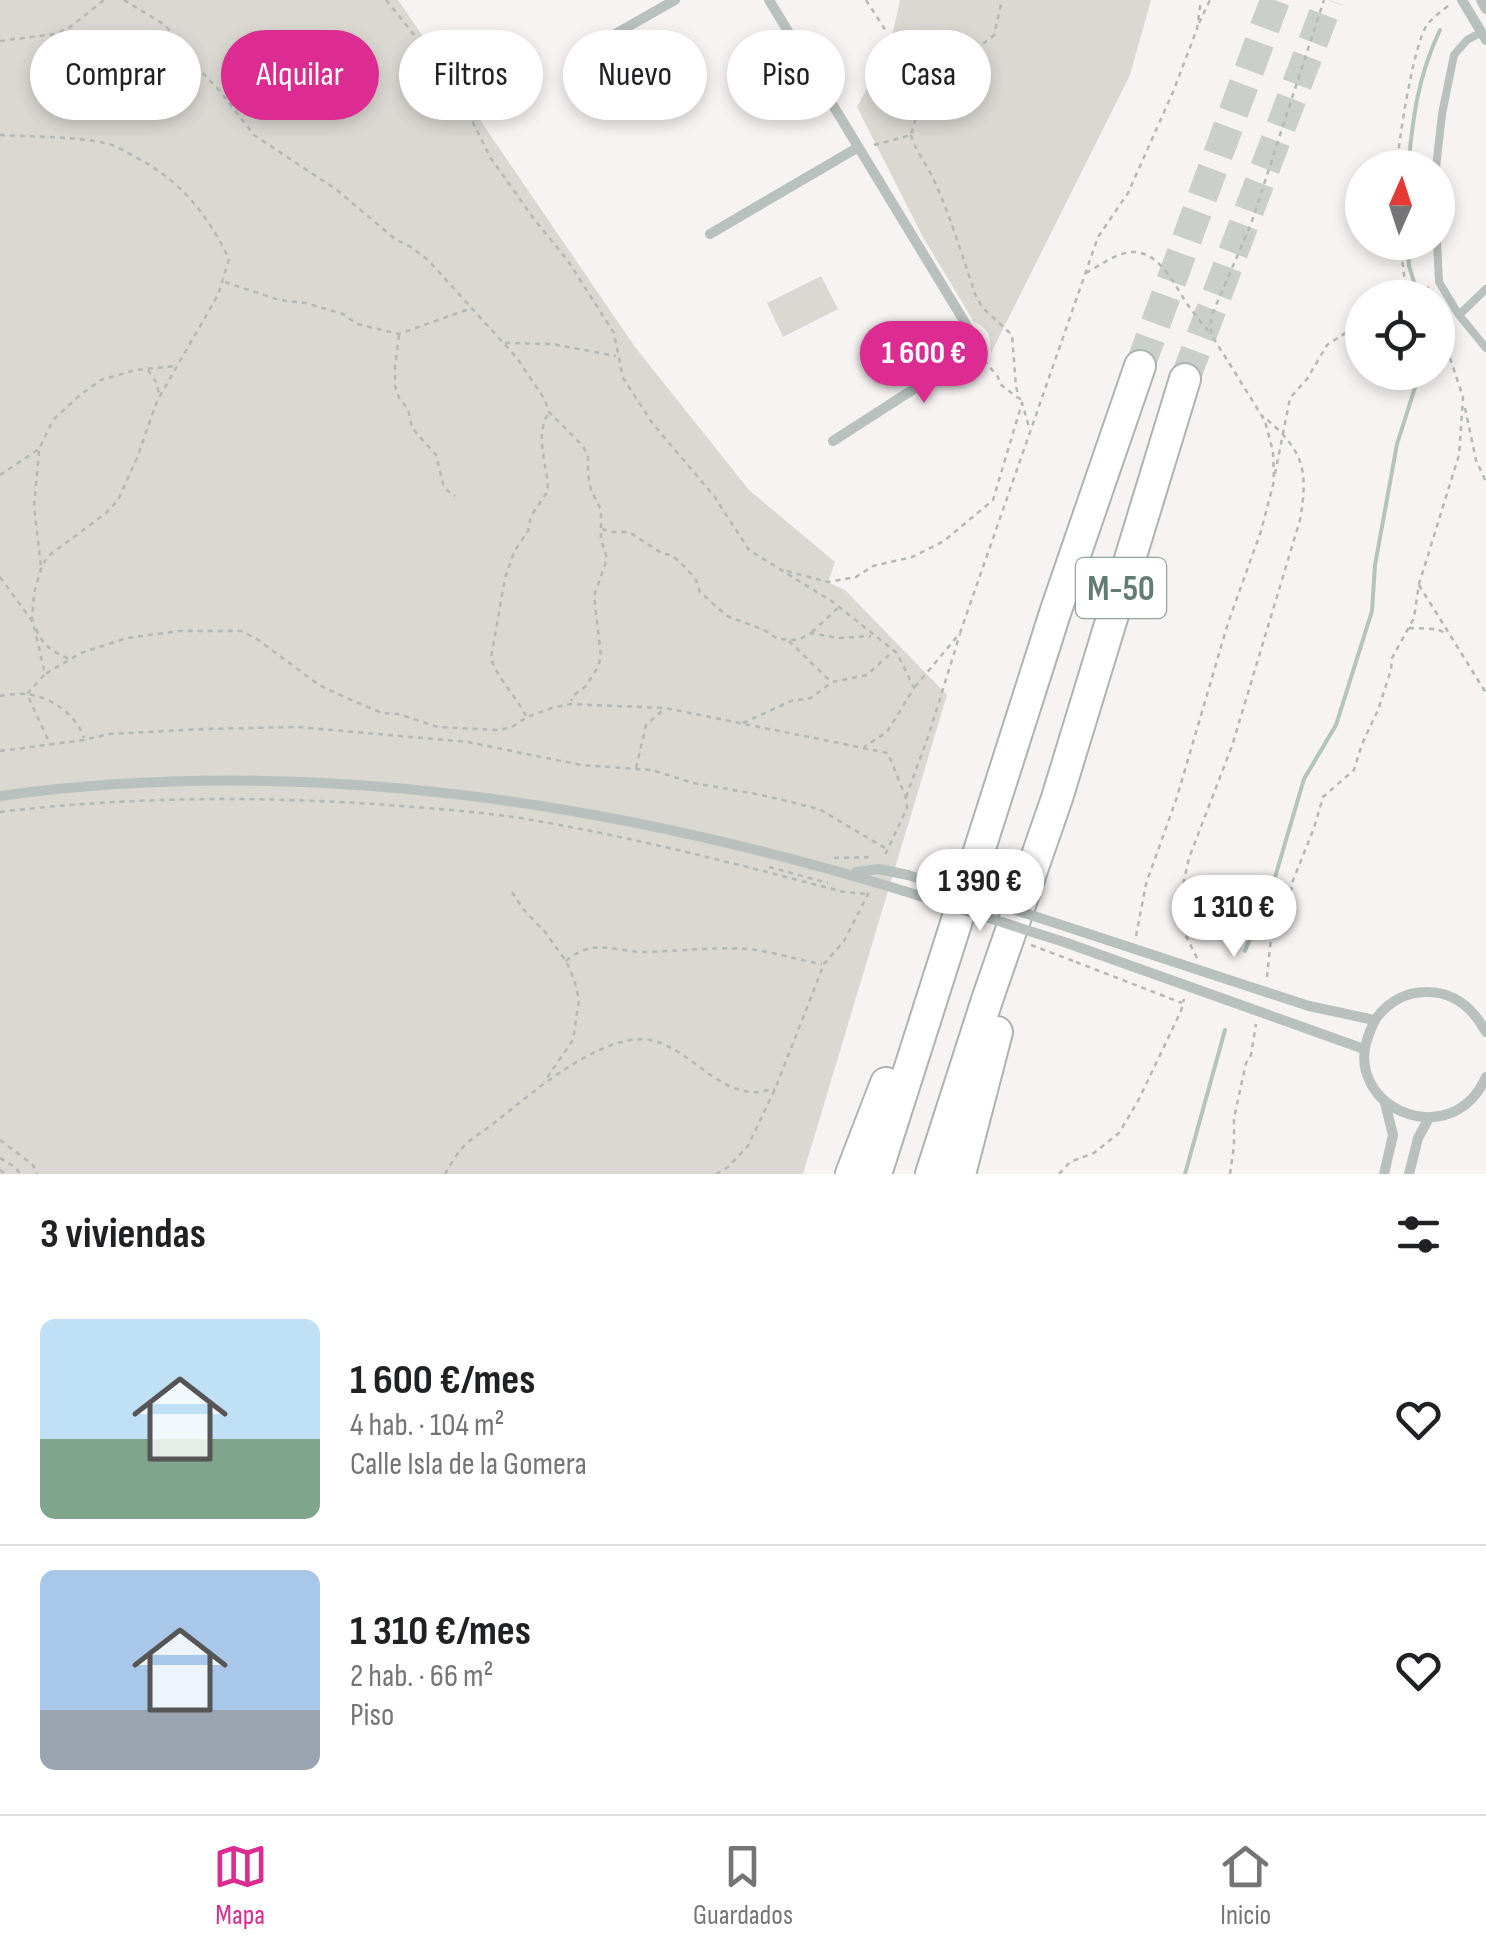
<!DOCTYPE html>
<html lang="es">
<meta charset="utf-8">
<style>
:root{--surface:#fff;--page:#f6f6f6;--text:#202124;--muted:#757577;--line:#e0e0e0;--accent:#dc2b91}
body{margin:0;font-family:"Sofia Sans Condensed",sans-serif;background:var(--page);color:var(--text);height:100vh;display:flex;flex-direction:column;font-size:38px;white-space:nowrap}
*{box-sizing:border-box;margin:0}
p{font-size:32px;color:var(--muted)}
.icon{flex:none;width:55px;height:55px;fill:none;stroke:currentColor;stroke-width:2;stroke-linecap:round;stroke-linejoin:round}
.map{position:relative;height:1174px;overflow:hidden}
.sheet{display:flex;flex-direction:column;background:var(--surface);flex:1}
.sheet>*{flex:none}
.banner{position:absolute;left:30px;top:30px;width:1428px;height:90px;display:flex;gap:20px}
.needle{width:65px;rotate:3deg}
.fabs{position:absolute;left:1345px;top:150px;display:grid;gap:20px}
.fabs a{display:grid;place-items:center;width:110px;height:110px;border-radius:50%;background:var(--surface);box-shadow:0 5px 15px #0003;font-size:50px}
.price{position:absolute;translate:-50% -85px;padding:0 22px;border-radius:35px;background:#fff;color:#222;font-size:32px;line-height:65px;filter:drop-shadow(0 2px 5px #0008)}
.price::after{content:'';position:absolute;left:50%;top:60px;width:30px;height:22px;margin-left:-15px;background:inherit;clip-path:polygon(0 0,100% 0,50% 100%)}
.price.selected{background:var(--accent);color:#fff}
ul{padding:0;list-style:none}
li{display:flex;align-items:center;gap:30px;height:250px;padding:0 40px}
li+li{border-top:2px solid var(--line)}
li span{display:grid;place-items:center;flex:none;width:280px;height:200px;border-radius:15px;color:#555}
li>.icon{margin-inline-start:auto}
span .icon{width:120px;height:120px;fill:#fffc;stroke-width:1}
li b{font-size:42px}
h2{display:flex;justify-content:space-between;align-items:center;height:120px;padding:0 40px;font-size:42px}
.tag{padding:0 35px;border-radius:45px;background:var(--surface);box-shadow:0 5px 15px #0003;font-size:35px;line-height:90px}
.tag.selected{background:var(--accent);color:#fff}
.tabs{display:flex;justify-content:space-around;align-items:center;height:140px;border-top:2px solid var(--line);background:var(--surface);font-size:28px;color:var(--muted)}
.tabs a{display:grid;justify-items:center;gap:5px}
.tabs .selected{color:var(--accent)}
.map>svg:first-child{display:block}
.green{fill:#dad8d1}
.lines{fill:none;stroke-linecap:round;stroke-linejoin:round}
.stream{stroke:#b3c4ba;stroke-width:4}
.highway-tunnel{stroke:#cacfcc;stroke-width:30;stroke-dasharray:30 15;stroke-linecap:butt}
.highway-casing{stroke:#acb4b1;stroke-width:34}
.path{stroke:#b3b9b7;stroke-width:2.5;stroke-dasharray:5 5;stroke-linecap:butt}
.lane{stroke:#b8c1bd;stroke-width:8}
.street{stroke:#b8c1bd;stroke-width:10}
.highway{stroke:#fff;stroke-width:30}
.path-bridge{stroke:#b3b9b7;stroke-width:2.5;stroke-dasharray:5 5;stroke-linecap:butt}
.street-bridge{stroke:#b8c1bd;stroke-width:10}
.labels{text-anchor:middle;stroke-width:10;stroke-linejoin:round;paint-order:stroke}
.shield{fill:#fff;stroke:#91a39d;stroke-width:2.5}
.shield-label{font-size:35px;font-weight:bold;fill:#627c73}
</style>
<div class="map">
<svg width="1486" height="1174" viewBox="0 0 1486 1174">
<rect width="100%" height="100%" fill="#f6f3f2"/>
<path class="green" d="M 0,0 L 398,0 L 635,347 L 749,490 L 835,562 L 828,582 L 845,590 L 947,695 L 803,1174 L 0,1174 Z
M 900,0 L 1151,0 L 1130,75 L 991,353 C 991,337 990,329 974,322 L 924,239 L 857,107 L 890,45 Z
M 821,276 L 838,309 L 783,337 L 767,303 Z"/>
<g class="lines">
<path class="stream" d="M 1408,168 C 1413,116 1418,76 1440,30
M 1408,242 L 1409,266 L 1419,298
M 1245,951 L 1273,884 L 1304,779 L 1336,725 L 1372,611 L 1375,565 L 1397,444 L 1420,372
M 1185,1174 L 1225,1030"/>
<path class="highway-tunnel" d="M 1140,366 L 1275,0
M 1185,379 L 1329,0"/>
<g class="highway-casing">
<path id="highway" d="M 851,1174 L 886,1083
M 876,1174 L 1056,610 L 1140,366
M 931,1174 L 987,1000 L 1057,798 L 1185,379
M 960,1174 L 997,1032"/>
</g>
<path class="path" d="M 124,0 L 165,25 L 172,33 L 175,44 L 219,90 L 254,135 L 337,190 L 395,239 L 411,247 L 428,260 L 517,358 L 545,400 L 549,412 L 582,445 L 588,455 L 588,475 L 591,490 L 601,510 L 601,539 L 607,559 L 594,596 L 601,656 L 598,667 L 586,686 L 573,696 L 571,701
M 386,0 L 454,84 L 490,157 L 534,219 L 568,261 L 614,333 L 623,378 L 653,424 L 714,496 L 749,550 L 833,602 L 897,653 L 914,688 L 887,732 L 864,747
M 866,0 L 886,31
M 1199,23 L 1210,0
M 0,41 L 55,34 L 70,27 L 104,0
M 0,135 C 36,137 74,136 109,144 C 118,147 128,153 137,158 C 180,180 208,215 229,259 L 218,295 L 157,401 L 137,458 L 118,500 L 106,513 L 47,557 L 41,569 L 34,593 L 32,618 L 45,674 L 81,653 L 127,638 L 180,631 L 241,631 L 257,639 L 319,685 L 349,699 L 382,713 L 398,714 L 438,727 L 499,730 L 512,727 L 527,717 L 552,708 L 570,704 L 665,708 L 888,753 L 906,798 L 907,808 L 884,857
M 911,135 C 915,150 925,162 932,176 C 950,214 962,255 975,294 L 982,307 L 1012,335 L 1016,387 L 1020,400
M 874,145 L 911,135 L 922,94 L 994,35 L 1002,0
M 1397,168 C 1398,142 1414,43 1427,25 C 1433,17 1444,9 1451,4
M 1400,242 L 1407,298
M 1086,273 C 1101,265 1118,251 1136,252 C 1163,255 1176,289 1190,308 C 1196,316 1203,325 1210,333
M 225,282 L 279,300 L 305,303 L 343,314 L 357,324 L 399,334 L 469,309
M 1410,298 L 1429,287
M 399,335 L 395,366 L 395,386 L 399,398 L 408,409 L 412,428 L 436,455 L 444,488 L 455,496
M 505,343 L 552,344 L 616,356
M 984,360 L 998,377 L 1000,384 L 1018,398
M 148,370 L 156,382 L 159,394
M 1465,408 L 1476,460 L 1486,482
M 39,451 L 34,506 L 41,567
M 1275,474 L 1290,398 L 1307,379 L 1327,345 L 1362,322
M 0,475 L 39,449 L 53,420 L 80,395 L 101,380 L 135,370 L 176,366
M 602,529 L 610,532 L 629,532 L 663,554 L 672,555 L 686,568 L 696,580 L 700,592 L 727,616 L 764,630 L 778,639 L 798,640 L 811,633 L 838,638 L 871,636
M 787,571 L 828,582 L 856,577 L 873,566 L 912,557 L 944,541 L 993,500 L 1022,403 L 1029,427
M 0,577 L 32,621
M 1419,585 L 1486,693
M 1409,628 L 1437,629 L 1445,633
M 36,629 C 43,646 52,651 69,659
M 812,632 L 839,607
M 789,641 L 830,681
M 44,675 L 27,694 L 50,744
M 915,687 L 960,633 L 1098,237 L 1128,193 L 1173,92 L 1197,29 L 1201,0
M 0,696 C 8,695 18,693 26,694 C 51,697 76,714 84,738
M 526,716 C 516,696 497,678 491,658 L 505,578 L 514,552 L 528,531 L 531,516 L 548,491 C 548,465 534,438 548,414
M 743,723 L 791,701 L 811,698 L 832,682 L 867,675 L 893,651
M 0,751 L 84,740 L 109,734 L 203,729 L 298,727 L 468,742 L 581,765 L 652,770 L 693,783 L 762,795 L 819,809 L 885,848
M 636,768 L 646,725 L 663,710
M 906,797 L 929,734 L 960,634
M 0,812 C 124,797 249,796 373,804 C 426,808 480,811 532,820 C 637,838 741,865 844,892 L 869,894
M 834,858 L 871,857
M 769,867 L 828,883
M 512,892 L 523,909 L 545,932 L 566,961 L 574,979 L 579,1000 L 573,1040 L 544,1082
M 1136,936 L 1146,884 L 1177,797 L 1228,623 L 1261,531 L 1274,481 L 1273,452 L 1265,421 L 1211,334 L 1211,317 L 1251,224 L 1324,0
M 1197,958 L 1176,916 L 1189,858 L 1232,746 L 1300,520 C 1309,468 1303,450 1263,416
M 566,961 C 594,937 613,952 646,952 C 680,951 713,947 747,949 C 772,951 797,960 822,964
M 1076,962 L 1182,1003
M 1267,977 L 1271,938 L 1283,920 L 1290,901 L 1292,883 L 1314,828 L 1323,797 L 1354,770 L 1362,744 L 1378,710 L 1391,670 L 1392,658 L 1414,618 L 1419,584 L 1459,455 L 1463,397 L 1450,358 L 1444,347 L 1438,341
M 0,1140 L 33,1165 L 37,1174
M 0,1158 L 15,1167 L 20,1174
M 0,1170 L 5,1174
M 445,1174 C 451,1164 458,1151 467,1143 C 477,1135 488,1128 498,1120 C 533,1092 610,1025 658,1042 C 692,1054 717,1090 752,1092 C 760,1093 768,1090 775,1089
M 716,1174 L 728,1167 L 748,1146 L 775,1089 L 824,964 L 844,941 L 869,892
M 1059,1174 L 1070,1162 L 1094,1153 L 1119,1133 L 1138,1101 L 1181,1011 L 1184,999
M 1230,1174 L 1234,1146 L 1234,1118 L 1246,1063 L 1251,1055 L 1256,1024"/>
<path class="lane" d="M 1436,168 L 1442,114 L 1454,55 L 1467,40 L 1480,33
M 1437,242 L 1439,282 L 1459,315 L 1486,348
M 1459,315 L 1486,289"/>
<path class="street" d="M 769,0 L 978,344 L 976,349 L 833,441
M 1462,0 L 1486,40
M 1481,0 L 1486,9
M 573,58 L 675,0
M 710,234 L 857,148
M 0,796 C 305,754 612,802 904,891
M 856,872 L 879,869 L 908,875
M 1086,933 L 1309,1006 L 1374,1020
M 1067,943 L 1364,1049
M 1486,1032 C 1473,1008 1453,991 1425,992 C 1406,992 1389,1002 1378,1016 C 1373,1022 1371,1029 1368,1037 C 1343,1107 1451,1155 1486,1077
M 1384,1174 L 1393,1135 L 1385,1103
M 1409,1174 L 1418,1138 L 1429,1118"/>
<use href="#highway" class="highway"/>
<path class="path-bridge" d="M 1031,945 L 1076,962"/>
<path class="street-bridge" d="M 908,875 L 1086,933
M 904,891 L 1067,943"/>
</g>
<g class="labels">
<rect class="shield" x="1076" y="558" width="90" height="60" rx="8"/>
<g class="shield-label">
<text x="1121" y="600">M-50</text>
</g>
</g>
</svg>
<div class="fabs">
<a><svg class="needle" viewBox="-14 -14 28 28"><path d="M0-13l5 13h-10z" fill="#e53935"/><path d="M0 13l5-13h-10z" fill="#757577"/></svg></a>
<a><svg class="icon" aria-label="locate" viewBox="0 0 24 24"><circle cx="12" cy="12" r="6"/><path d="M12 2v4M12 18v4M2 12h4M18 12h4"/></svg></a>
</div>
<b class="price selected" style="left:924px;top:406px">1 600 €</b>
<b class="price" style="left:980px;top:934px">1 390 €</b>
<b class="price" style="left:1234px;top:960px">1 310 €</b>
<div class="banner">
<a class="tag">Comprar</a>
<a class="tag selected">Alquilar</a>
<a class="tag">Filtros</a>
<a class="tag">Nuevo</a>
<a class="tag">Piso</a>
<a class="tag">Casa</a>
</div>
</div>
<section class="sheet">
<h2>3 viviendas<svg class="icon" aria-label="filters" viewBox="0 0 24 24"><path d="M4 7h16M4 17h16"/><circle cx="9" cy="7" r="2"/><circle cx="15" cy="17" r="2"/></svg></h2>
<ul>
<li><span style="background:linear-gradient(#bfe0f5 60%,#7fa58c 0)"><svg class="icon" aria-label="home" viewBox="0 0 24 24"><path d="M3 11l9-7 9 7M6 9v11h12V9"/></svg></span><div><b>1 600 €/mes</b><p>4 hab. · 104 m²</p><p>Calle Isla de la Gomera</p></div><svg class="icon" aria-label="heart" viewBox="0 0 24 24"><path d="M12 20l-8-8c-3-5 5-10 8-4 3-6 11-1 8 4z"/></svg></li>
<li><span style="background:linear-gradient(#a9c7e8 70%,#9aa5b1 0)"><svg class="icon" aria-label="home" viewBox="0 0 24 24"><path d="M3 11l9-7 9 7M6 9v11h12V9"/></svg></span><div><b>1 310 €/mes</b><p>2 hab. · 66 m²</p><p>Piso</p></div><svg class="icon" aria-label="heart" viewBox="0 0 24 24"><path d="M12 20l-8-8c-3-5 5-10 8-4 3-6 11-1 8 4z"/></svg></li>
</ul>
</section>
<nav class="tabs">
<a class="selected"><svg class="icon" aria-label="map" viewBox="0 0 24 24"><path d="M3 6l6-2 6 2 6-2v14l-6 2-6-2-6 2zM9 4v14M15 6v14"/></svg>Mapa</a>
<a><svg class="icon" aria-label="saved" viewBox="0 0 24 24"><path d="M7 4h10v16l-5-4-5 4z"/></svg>Guardados</a>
<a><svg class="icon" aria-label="home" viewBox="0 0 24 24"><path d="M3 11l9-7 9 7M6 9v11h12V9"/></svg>Inicio</a>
</nav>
